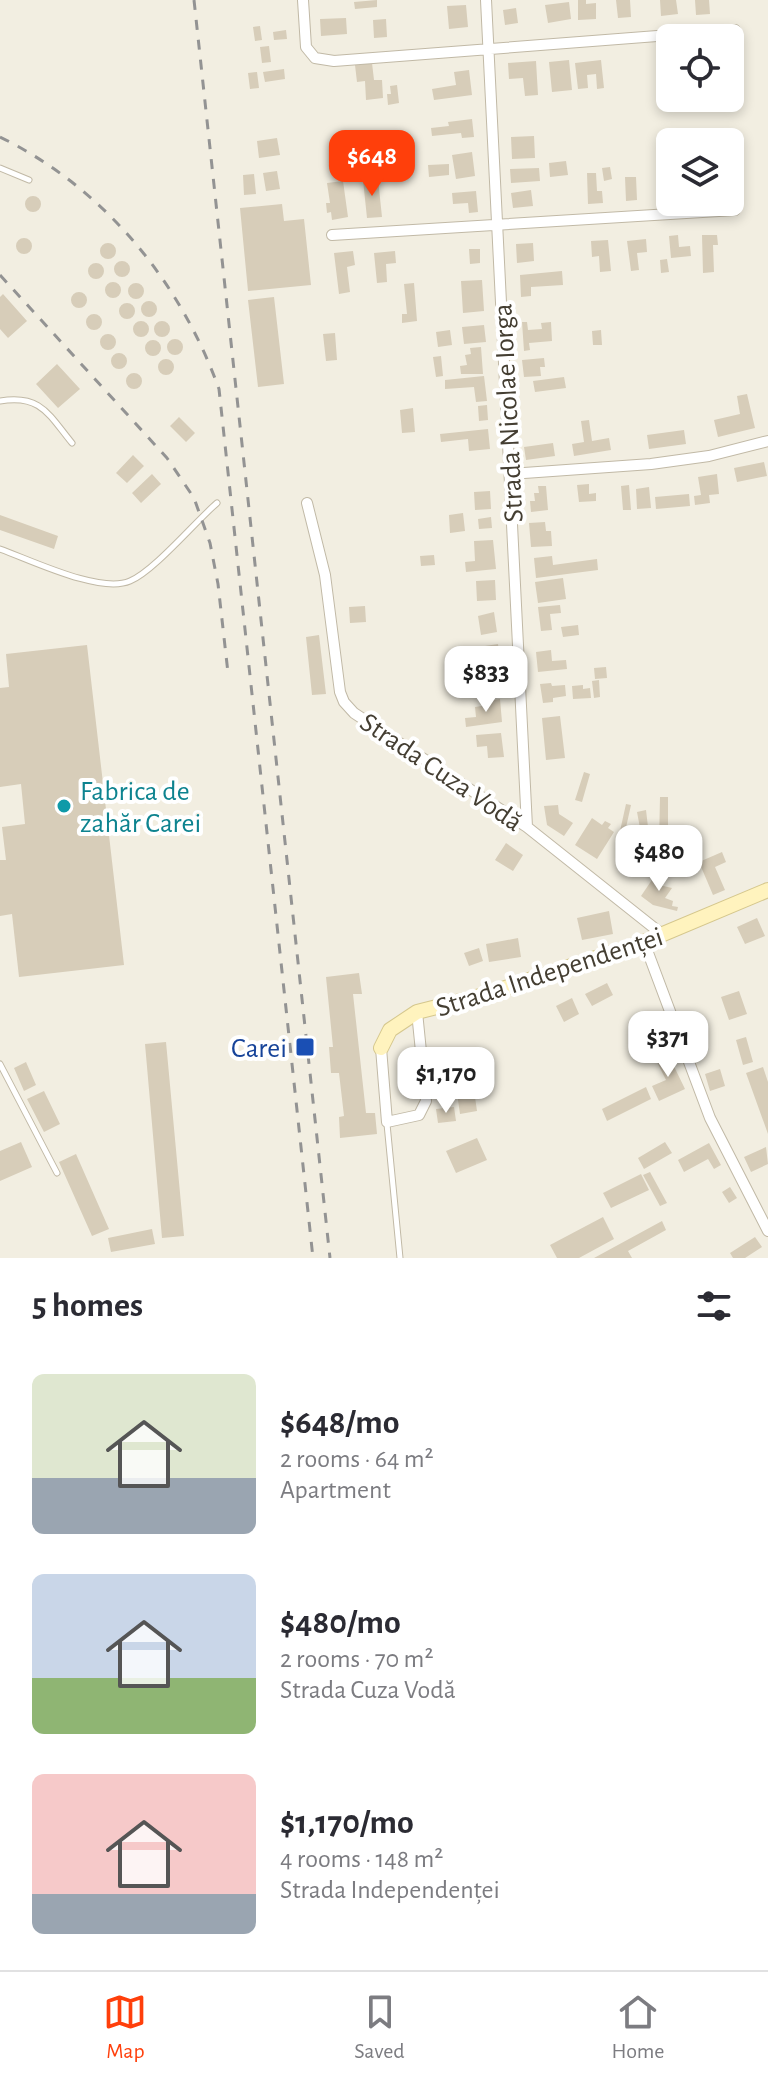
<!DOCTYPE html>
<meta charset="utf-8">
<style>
:root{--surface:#fff;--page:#f7f7f7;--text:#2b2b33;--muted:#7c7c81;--line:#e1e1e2;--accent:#ff3f0b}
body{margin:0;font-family:"Alegreya Sans",sans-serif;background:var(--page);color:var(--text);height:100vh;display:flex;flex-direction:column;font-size:30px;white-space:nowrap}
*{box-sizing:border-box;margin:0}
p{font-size:26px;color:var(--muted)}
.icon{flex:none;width:44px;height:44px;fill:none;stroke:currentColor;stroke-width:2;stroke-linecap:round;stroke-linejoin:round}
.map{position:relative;height:1258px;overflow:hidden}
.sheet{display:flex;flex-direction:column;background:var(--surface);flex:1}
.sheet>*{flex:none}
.fabs{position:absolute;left:656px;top:24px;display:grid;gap:16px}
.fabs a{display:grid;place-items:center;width:88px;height:88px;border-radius:12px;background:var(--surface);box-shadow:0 4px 12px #0003;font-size:40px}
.price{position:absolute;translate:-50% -68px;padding:0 18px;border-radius:16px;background:#fff;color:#222;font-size:26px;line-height:52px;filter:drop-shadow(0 2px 4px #0008)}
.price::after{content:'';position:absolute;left:50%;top:48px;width:24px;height:18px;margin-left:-12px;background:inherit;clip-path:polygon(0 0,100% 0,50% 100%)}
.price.current{background:var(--accent);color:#fff}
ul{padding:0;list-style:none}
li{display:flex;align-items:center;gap:24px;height:200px;padding:0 32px}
li span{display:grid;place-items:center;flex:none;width:224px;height:160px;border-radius:12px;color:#555}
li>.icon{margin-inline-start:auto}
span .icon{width:96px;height:96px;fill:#fffc;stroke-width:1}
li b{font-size:34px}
h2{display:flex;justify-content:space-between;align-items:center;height:96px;padding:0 32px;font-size:34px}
.tabs{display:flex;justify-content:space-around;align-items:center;height:112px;border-top:2px solid var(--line);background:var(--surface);font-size:22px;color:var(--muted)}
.tabs a{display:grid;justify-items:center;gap:4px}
.tabs .current{color:var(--accent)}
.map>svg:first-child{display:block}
.building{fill:#d7cdb9}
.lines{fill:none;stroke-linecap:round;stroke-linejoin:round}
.lane-casing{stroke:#c1b9a6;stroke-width:7}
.street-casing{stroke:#c1b9a6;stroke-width:12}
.secondary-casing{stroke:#d5c78d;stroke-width:16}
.lane{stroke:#fff;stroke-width:5}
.street{stroke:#fff;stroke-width:10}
.secondary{stroke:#fff3be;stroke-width:14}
.rail{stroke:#939393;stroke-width:3;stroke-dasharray:10 10;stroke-linecap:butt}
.culture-dot{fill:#0f9aa8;stroke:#fff;stroke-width:3}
.transit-dot{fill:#1a4fb4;stroke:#fff;stroke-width:3}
.labels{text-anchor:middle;stroke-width:8;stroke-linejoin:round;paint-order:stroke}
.street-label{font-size:28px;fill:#443e32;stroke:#fff}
.culture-label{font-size:28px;fill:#0d838f;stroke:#fff;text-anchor:start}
.transit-label{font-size:28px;fill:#164399;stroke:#fff;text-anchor:end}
</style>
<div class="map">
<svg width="768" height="1258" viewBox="0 0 768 1258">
<rect width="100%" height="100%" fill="#f2eee1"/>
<path class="building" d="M 377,0 L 377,7 L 355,9 L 354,2 Z
M 578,0 L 586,0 L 586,4 L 596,3 L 596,19 L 578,20 Z
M 616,0 L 630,0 L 631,17 L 618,18 Z
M 660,0 L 676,0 L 678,14 L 661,16 Z
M 695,0 L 709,0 L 710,14 L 696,15 Z
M 569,2 L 571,19 L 548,23 L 545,5 Z
M 466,5 L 468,27 L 449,29 L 447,6 Z
M 516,8 L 518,23 L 505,25 L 503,10 Z
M 346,18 L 347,34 L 321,36 L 320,19 Z
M 386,19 L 387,37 L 374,38 L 373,20 Z
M 260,26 L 262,40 L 255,41 L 253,27 Z
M 286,30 L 287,39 L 274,40 L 273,32 Z
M 269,46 L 271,62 L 262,63 L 260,47 Z
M 662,59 L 670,59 L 670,85 L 664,85 Z
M 569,60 L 572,90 L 552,92 L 549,62 Z
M 601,60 L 604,88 L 597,89 L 596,74 L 587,75 L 588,88 L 578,89 L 575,63 Z
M 536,61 L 538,95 L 525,96 L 523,78 L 509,79 L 508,63 Z
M 372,63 L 374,80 L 382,80 L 383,98 L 366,100 L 365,81 L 357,82 L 355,65 Z
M 284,69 L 285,79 L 265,82 L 263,72 Z
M 469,70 L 472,95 L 434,100 L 432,89 L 456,85 L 454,72 Z
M 257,72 L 259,88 L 250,89 L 248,73 Z
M 397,85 L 399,103 L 388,105 L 387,94 L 391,94 L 390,86 Z
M 472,119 L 474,137 L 462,138 L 461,133 L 432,136 L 431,128 L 449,126 L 448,122 Z
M 534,136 L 535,158 L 512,159 L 511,137 Z
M 277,138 L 280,155 L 259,158 L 257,141 Z
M 472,152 L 475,176 L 456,179 L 452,155 Z
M 566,161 L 568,175 L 550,177 L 549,163 Z
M 449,164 L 449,175 L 429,177 L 428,165 Z
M 610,167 L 612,179 L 604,181 L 602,168 Z
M 539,168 L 540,181 L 511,183 L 510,169 Z
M 277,171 L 280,189 L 266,191 L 263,173 Z
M 587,173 L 596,173 L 597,191 L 602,191 L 603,203 L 588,204 Z
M 254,174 L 256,194 L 244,195 L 243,175 Z
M 625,177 L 636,177 L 637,200 L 626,201 Z
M 378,179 L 382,217 L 367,218 L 363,180 Z
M 343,181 L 348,217 L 332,220 L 331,212 L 327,213 L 326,203 L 330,203 L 327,183 Z
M 531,190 L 533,206 L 513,208 L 511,193 Z
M 476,191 L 478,212 L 469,213 L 468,203 L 453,204 L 452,193 Z
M25 204a8 8 0 1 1 16 0a8 8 0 1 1-16 0Z
M 282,204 L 284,221 L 304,219 L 311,285 L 248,291 L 240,208 Z
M 678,235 L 679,247 L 690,246 L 691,256 L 671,258 L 669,236 Z
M 702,235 L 717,235 L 718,245 L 713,245 L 714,272 L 703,273 Z
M16 246a8 8 0 1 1 16 0a8 8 0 1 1-16 0Z
M 646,239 L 647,252 L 637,253 L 639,270 L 631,271 L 627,241 Z
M 608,240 L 611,271 L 600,272 L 599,256 L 592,257 L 591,241 Z
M 533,243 L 534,261 L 517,263 L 516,244 Z
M100 251a8 8 0 1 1 16 0a8 8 0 1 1-16 0Z
M 469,249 L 480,249 L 480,263 L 470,264 Z
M 353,251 L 355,265 L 347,267 L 350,292 L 339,294 L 334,253 Z
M 395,251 L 396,263 L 386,264 L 387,282 L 377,283 L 374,253 Z
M 667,259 L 669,272 L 661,273 L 660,260 Z
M114 269a8 8 0 1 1 16 0a8 8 0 1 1-16 0Z
M88 271a8 8 0 1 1 16 0a8 8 0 1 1-16 0Z
M 562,271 L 563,285 L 531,287 L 531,296 L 521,297 L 520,275 Z
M 482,280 L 484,311 L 463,313 L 461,281 Z
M105 290a8 8 0 1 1 16 0a8 8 0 1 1-16 0Z
M 414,283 L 417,321 L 402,323 L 402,314 L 407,314 L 404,284 Z
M128 291a8 8 0 1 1 16 0a8 8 0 1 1-16 0Z
M71 300a8 8 0 1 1 16 0a8 8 0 1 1-16 0Z
M 3,294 L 27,321 L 8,338 L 0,329 L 0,297 Z
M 274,297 L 284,384 L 258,387 L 248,300 Z
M141 309a8 8 0 1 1 16 0a8 8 0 1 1-16 0Z
M119 311a8 8 0 1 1 16 0a8 8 0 1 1-16 0Z
M86 322a8 8 0 1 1 16 0a8 8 0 1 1-16 0Z
M154 329a8 8 0 1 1 16 0a8 8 0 1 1-16 0Z
M133 329a8 8 0 1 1 16 0a8 8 0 1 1-16 0Z
M 522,322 L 527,322 L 528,330 L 542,329 L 541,323 L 551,322 L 552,341 L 529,343 L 530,350 L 524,351 Z
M 484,325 L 486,342 L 464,344 L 462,327 Z
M 450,330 L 452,345 L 438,347 L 436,332 Z
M 601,330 L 602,345 L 593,345 L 592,331 Z
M 335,333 L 337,360 L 326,361 L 323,334 Z
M100 342a8 8 0 1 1 16 0a8 8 0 1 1-16 0Z
M167 347a8 8 0 1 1 16 0a8 8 0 1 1-16 0Z
M145 348a8 8 0 1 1 16 0a8 8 0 1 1-16 0Z
M 481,347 L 483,374 L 461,374 L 460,366 L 467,365 L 465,355 L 471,354 L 470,348 Z
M111 361a8 8 0 1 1 16 0a8 8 0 1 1-16 0Z
M 441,356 L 443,376 L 436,377 L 433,357 Z
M 544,358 L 545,367 L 540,367 L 541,376 L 524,377 L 522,360 Z
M158 367a8 8 0 1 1 16 0a8 8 0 1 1-16 0Z
M 57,364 L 80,389 L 58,408 L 36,384 Z
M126 381a8 8 0 1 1 16 0a8 8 0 1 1-16 0Z
M 484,376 L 487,401 L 476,402 L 474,387 L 445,389 L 445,380 Z
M 564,377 L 566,388 L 535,392 L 533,381 Z
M 747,394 L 755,428 L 718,437 L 714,420 L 740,414 L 737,396 Z
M 487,405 L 488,420 L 479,421 L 478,406 Z
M 413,408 L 415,432 L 402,433 L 400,410 Z
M 179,417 L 195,433 L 186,442 L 170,426 Z
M 589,420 L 592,441 L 609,438 L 611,450 L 574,456 L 572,444 L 584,442 L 581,421 Z
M 488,429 L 490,449 L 469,451 L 468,439 L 441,442 L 440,434 Z
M 684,430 L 686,444 L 649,449 L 647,435 Z
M 553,443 L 555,456 L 526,460 L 524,447 Z
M 133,455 L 144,466 L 127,483 L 116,473 Z
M 764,462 L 767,476 L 737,482 L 734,468 Z
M 152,474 L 161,484 L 141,503 L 132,493 Z
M 717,474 L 719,494 L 709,495 L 710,503 L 695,505 L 694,496 L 701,495 L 698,477 Z
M 589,484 L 589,494 L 596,493 L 596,501 L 579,502 L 577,485 Z
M 629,485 L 631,510 L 623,510 L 621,486 Z
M 538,486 L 546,486 L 548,510 L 531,512 L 530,501 L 535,501 L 534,493 L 539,493 Z
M 649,487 L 651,508 L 637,509 L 636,489 Z
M 490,491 L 491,509 L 475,510 L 474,492 Z
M 689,494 L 690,506 L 656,509 L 655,497 Z
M 463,513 L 465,531 L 450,533 L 449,515 Z
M 0,515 L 58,536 L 54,549 L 0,530 Z
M 491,517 L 492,528 L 479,529 L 478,519 Z
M 545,522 L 546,531 L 551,531 L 552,546 L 531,547 L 529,523 Z
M 493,540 L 496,569 L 466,572 L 465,562 L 475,561 L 474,541 Z
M 434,555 L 435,565 L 421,566 L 420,556 Z
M 552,556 L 553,565 L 597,559 L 598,570 L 536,578 L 534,558 Z
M 563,578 L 566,599 L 538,603 L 535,582 Z
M 495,580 L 496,600 L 477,601 L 476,581 Z
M 560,605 L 561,613 L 550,614 L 552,630 L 541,631 L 538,607 Z
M 365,606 L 366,622 L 350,623 L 349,607 Z
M 494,612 L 497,632 L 481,635 L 478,616 Z
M 578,625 L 579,635 L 563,637 L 561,627 Z
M 319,635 L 326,694 L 312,695 L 306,637 Z
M 498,644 L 500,660 L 487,662 L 485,646 Z
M 87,645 L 124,965 L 19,977 L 12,914 L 0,916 L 0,860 L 6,860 L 2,827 L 25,824 L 21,784 L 0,787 L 0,688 L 9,687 L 6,654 Z
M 551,650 L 552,661 L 566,660 L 567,669 L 538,672 L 536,652 Z
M 477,658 L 478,670 L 467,671 L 465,659 Z
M 606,667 L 607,678 L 595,679 L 594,668 Z
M 500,677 L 503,694 L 482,697 L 480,680 Z
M 599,680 L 600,697 L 594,698 L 592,681 Z
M 551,683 L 552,686 L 565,685 L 566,696 L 553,698 L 553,702 L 543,703 L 540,684 Z
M 583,685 L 583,689 L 590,688 L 591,698 L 573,699 L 572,686 Z
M 500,699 L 502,722 L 466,727 L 465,718 L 476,717 L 475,707 L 488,705 L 487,701 Z
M 560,716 L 565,758 L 546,760 L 542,718 Z
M 501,733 L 504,757 L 488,758 L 487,746 L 477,747 L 476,735 Z
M 584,772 L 590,774 L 582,802 L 575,800 Z
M 660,797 L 668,797 L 668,844 L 659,844 Z
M 626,804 L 631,805 L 625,832 L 620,831 Z
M 558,805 L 559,814 L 573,823 L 564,836 L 547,825 L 544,806 Z
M 646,810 L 648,827 L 640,828 L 637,812 Z
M 592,818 L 602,825 L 605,821 L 611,824 L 608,828 L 614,832 L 597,859 L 575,845 Z
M 506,843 L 523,855 L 513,871 L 495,860 Z
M 722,852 L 726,862 L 715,867 L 725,890 L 713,895 L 699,862 Z
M 662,865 L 665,866 L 660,874 L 664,875 L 659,885 L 672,888 L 665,898 L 673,901 L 672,906 L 678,907 L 677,911 L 653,905 L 641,896 Z
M 609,911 L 613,934 L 582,940 L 577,918 Z
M 757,918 L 765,936 L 745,944 L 737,927 Z
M 518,938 L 521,957 L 489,962 L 486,944 Z
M 479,948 L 483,961 L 469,966 L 464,953 Z
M 359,973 L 362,994 L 353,994 L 366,1113 L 375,1113 L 377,1134 L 340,1138 L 339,1117 L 344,1116 L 339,1073 L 331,1073 L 329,1047 L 333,1047 L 326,977 Z
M 607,983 L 613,995 L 592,1006 L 585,994 Z
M 739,991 L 747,1014 L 729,1020 L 721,997 Z
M 572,998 L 579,1014 L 564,1022 L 556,1006 Z
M 746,1037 L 753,1062 L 743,1065 L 736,1040 Z
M 166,1042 L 184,1236 L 162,1238 L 145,1044 Z
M 667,1052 L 685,1089 L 659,1101 L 652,1086 L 666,1080 L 655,1058 Z
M 26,1062 L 36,1085 L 24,1091 L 14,1068 Z
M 470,1062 L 477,1111 L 460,1114 L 453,1065 Z
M 763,1067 L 768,1082 L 768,1134 L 746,1073 Z
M 720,1069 L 725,1086 L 710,1091 L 705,1074 Z
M 646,1087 L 651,1099 L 607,1121 L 602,1109 Z
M 44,1091 L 60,1124 L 44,1132 L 27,1099 Z
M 454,1107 L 456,1121 L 438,1123 L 436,1109 Z
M 477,1138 L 487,1160 L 456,1173 L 446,1151 Z
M 21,1142 L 32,1167 L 0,1181 L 0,1151 Z
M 665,1142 L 672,1153 L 644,1169 L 638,1158 Z
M 709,1143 L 721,1165 L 714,1169 L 708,1159 L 684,1172 L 678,1160 Z
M 766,1147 L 768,1164 L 751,1172 L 744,1157 Z
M 76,1154 L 109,1229 L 92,1236 L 59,1162 Z
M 650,1172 L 667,1203 L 660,1206 L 643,1175 Z
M 641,1174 L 649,1190 L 611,1208 L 603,1193 Z
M 730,1187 L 737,1198 L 729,1203 L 722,1192 Z
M 603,1217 L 614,1239 L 579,1258 L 557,1258 L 550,1245 Z
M 662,1221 L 666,1230 L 628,1251 L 632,1258 L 594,1258 Z
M 152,1229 L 155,1244 L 111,1252 L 108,1238 Z
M 755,1237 L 762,1247 L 745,1258 L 733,1258 L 730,1253 Z"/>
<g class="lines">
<g class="lane-casing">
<path id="lane" d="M 0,168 L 29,180
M 0,401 C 41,394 49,415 72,443
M 0,549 C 31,560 100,594 130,581 C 154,571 195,522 217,503
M 0,1064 L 57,1173
M 387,1124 L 400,1258"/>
</g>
<g class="street-casing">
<path id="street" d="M 303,0 L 306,47 L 315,58 L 334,61 L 735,30
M 486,0 L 527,827
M 332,235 L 735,210
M 510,474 L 651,464 L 709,456 L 768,441
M 307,503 L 325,575 L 340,692 L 344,702 L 354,713 L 527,827 L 663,935
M 644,942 L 710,1118 L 768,1231
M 381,1048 L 387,1122 L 419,1115 L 426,1101 L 417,1012"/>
</g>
<g class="secondary-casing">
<path id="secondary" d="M 381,1048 L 390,1030 L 417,1012 L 484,995 L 644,942 L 768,890"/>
</g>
<use href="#lane" class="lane"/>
<use href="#street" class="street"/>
<use href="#secondary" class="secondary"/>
<path class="rail" d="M 194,0 L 330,1258
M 0,137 C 104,188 180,281 219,389 L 313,1258
M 0,275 L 167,458 L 194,498 L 210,543 L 218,584 L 228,673"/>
</g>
<circle class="culture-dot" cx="64" cy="806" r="8"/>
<rect class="transit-dot" x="295" y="1037" width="20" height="20" rx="4"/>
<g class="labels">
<g class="street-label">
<text transform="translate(507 413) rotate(-93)" y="10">Strada Nicolae Iorga</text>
<text transform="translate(442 771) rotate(34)" y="10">Strada Cuza Vodă</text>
<text transform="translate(549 971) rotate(-18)" y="10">Strada Independenței</text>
</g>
<g class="culture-label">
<text x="80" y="800">Fabrica de<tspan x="80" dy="32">zahăr Carei</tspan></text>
</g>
<g class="transit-label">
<text x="287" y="1057">Carei</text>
</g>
</g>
</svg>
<div class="fabs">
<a><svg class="icon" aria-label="locate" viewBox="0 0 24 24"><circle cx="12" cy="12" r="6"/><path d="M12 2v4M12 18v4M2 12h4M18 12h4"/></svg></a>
<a><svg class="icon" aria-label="layers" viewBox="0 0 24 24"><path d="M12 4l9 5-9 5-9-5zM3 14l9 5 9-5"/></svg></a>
</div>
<b class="price current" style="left:372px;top:198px">$648</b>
<b class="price" style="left:486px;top:714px">$833</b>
<b class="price" style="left:659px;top:893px">$480</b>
<b class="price" style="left:668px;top:1079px">$371</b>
<b class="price" style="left:446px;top:1115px">$1,170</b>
</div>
<section class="sheet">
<h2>5 homes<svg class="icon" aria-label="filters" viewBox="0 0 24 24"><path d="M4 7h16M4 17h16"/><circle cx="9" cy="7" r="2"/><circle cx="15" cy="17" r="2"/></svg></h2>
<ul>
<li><span style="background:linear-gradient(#dfe7d0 65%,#9aa5b1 0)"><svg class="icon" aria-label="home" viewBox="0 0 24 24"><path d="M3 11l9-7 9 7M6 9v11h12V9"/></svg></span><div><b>$648/mo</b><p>2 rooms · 64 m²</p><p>Apartment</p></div></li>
<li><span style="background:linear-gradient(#c9d6e8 65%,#8fb573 0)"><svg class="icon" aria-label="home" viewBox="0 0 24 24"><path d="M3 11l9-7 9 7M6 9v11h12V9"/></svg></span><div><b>$480/mo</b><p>2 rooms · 70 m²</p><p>Strada Cuza Vodă</p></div></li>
<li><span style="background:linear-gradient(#f6c9c9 75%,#9aa5b1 0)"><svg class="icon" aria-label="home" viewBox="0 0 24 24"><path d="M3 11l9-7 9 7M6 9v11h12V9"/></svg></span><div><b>$1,170/mo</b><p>4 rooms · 148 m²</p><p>Strada Independenței</p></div></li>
</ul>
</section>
<nav class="tabs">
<a class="current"><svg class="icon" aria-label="map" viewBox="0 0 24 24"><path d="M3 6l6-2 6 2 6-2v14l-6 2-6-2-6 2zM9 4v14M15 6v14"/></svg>Map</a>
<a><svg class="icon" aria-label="saved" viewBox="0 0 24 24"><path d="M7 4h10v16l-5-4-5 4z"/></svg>Saved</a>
<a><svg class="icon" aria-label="home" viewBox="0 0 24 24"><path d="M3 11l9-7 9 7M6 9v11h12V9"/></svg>Home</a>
</nav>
